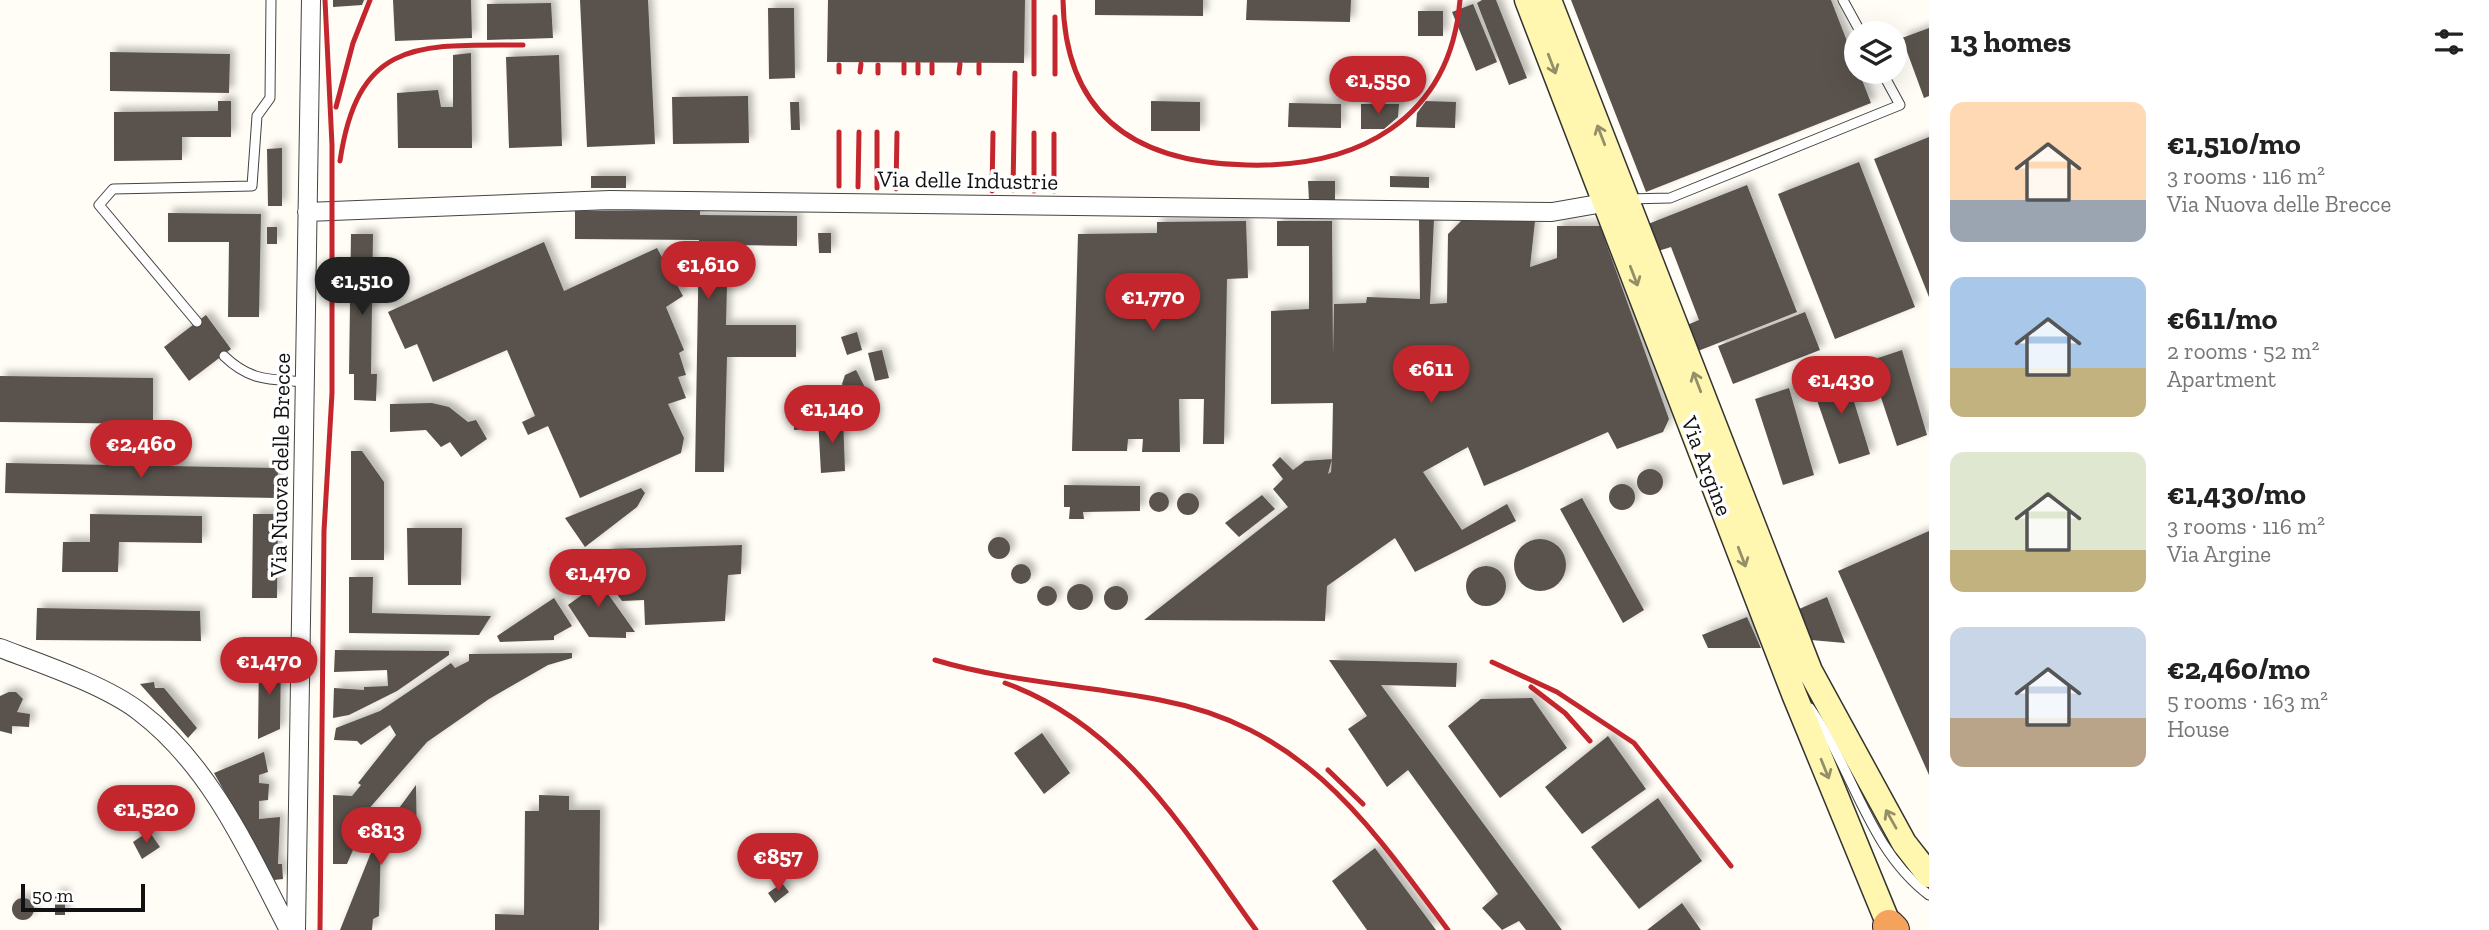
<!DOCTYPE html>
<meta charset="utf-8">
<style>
:root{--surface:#fff;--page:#f6f6f6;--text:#222;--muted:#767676;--accent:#c4262e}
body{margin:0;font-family:"Zilla Slab",serif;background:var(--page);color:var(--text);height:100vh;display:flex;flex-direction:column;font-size:26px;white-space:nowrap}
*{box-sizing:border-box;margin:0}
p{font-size:23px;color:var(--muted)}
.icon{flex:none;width:38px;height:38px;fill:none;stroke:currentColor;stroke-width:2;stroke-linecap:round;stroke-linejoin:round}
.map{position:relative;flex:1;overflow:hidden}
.details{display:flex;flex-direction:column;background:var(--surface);width:560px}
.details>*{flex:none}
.controls{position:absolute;left:1844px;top:21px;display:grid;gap:14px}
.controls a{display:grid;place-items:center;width:63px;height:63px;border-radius:50%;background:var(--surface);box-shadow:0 7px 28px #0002;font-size:35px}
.scale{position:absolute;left:21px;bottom:18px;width:124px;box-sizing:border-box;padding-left:7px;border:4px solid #111;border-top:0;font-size:19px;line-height:24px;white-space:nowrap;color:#111;-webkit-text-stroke:5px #fff;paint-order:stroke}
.price{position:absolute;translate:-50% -60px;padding:0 16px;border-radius:24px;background:var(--accent);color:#fff;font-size:23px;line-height:46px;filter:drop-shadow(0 2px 4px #0008)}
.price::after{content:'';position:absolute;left:50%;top:42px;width:21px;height:16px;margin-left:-10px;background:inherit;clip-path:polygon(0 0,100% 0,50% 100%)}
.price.current{background:#222;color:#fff}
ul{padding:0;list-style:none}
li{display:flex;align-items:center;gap:21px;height:175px;padding:0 21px}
li span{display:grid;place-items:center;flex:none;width:196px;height:140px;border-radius:14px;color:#555}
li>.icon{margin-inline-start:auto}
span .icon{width:84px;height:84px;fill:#fffc;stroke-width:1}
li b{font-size:30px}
h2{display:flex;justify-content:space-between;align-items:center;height:84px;padding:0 21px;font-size:30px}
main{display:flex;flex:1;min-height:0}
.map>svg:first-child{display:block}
.building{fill:#5a524d;filter:url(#shadow)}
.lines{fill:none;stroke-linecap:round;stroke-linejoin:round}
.lane-casing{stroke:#444;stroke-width:11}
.street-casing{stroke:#444;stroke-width:20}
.secondary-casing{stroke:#333;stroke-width:27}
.highway-casing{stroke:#222;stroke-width:34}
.lane{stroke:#fff;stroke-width:9}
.street{stroke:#fff;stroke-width:18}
.secondary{stroke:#fff6b0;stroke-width:24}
.highway{stroke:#f5a25d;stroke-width:32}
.rail{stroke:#c4262e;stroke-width:5}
.oneway{stroke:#948f68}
.labels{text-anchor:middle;stroke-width:7;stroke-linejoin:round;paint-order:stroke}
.street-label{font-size:23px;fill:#111;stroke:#fff}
</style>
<main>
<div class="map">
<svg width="1929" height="930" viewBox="0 0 1929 930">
<defs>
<filter id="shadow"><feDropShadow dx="5" dy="-5" stdDeviation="3.5" flood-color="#0004"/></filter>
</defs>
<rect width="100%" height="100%" fill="#fffdf5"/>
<path class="building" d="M 333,0 L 364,0 L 362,5 L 333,7 Z
M 393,0 L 471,0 L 472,38 L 395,41 Z
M 580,0 L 648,0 L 655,144 L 587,147 Z
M 828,0 L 1025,0 L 1024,63 L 827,62 Z
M 1095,0 L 1203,0 L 1203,16 L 1095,15 Z
M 1247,0 L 1351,0 L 1350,22 L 1246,20 Z
M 1482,0 L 1496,0 L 1527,78 L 1509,85 L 1477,3 Z
M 1571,0 L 1831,0 L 1871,103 L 1646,192 Z
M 551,3 L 553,38 L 487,40 L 487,4 Z
M 1473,4 L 1497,62 L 1476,71 L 1452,12 Z
M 768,8 L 794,8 L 795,78 L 769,79 Z
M 1418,11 L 1443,11 L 1443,36 L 1418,36 Z
M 1929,28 L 1929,96 L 1924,98 L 1902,38 Z
M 110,52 L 230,54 L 229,93 L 110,91 Z
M 471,53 L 472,148 L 398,148 L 397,93 L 438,90 L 441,107 L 453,107 L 453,55 Z
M 559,55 L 562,146 L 509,148 L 506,57 Z
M 748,96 L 749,143 L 673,144 L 672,97 Z
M 218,101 L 231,101 L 231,137 L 182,137 L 182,160 L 114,161 L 114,112 L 218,111 Z
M 1151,101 L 1200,102 L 1200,131 L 1151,131 Z
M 1426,101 L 1456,102 L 1455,128 L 1416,127 L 1417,113 Z
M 790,102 L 799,102 L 800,130 L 791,130 Z
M 1289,103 L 1341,104 L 1341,128 L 1288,127 Z
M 1361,104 L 1399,104 L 1398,117 L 1384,129 L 1361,129 Z
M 1929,137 L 1929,297 L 1874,159 Z
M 282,148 L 282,206 L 268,206 L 267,149 Z
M 1859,162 L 1915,307 L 1835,339 L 1778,194 Z
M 591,176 L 626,176 L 626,188 L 591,188 Z
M 1390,176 L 1429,177 L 1429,188 L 1390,187 Z
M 1308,181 L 1335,181 L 1335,201 L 1309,201 Z
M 1747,185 L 1797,312 L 1698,351 L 1687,325 L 1699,320 L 1671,247 L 1658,251 L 1648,224 Z
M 700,210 L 700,215 L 797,216 L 797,246 L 728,245 L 726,325 L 796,325 L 796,357 L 727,357 L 724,472 L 695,472 L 699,240 L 575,239 L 575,211 Z
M 168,213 L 261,214 L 259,317 L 228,317 L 229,242 L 168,242 Z
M 1419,219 L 1434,219 L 1430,304 L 1447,303 L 1448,234 L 1461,221 L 1535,221 L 1530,267 L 1557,258 L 1557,226 L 1600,226 L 1669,419 L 1663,432 L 1617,449 L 1608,432 L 1484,486 L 1468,447 L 1423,472 L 1462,530 L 1507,504 L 1516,521 L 1415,572 L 1395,538 L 1327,586 L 1325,621 L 1144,620 L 1288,507 L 1273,489 L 1283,479 L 1272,465 L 1280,457 L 1293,470 L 1305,461 L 1332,459 L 1328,474 L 1331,472 L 1332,457 L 1333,403 L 1271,404 L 1271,311 L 1309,309 L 1309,246 L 1277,246 L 1277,221 L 1332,221 L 1333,355 L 1334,304 L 1366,303 L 1367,297 L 1420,299 Z
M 1246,221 L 1248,278 L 1227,279 L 1224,444 L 1203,444 L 1204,399 L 1179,399 L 1180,452 L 1142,452 L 1143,439 L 1128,439 L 1127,451 L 1072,451 L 1078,234 L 1157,233 L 1157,222 Z
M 267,227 L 277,227 L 277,244 L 267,244 Z
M 818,233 L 831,233 L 831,253 L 819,253 Z
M 351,234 L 373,234 L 371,374 L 377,374 L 376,401 L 354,400 L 354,374 L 349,374 Z
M 544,242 L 564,291 L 657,248 L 683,296 L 666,307 L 684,350 L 679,353 L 686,375 L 678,377 L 686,398 L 668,404 L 684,438 L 681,453 L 580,498 L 548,426 L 528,435 L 522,422 L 535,416 L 507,350 L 433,382 L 417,344 L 405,349 L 388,312 Z
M 1805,312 L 1820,350 L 1733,384 L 1718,346 Z
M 206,315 L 231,349 L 189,381 L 164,347 Z
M 857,332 L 862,350 L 847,355 L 841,337 Z
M 882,350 L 889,378 L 875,381 L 868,353 Z
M 1902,350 L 1927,435 L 1897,446 L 1869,361 Z
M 1844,369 L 1870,454 L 1839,464 L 1810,380 Z
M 856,370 L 872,401 L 852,411 L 842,384 L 845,375 Z
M 0,376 L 153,378 L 153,424 L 0,422 Z
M 1789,388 L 1814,475 L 1783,485 L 1755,399 Z
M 810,402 L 813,429 L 794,430 L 795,404 Z
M 432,403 L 449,407 L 468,422 L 476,420 L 487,439 L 461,457 L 450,442 L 441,447 L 426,430 L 390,432 L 390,404 Z
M 843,417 L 845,471 L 821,473 L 818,418 Z
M 351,451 L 362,451 L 384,482 L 384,560 L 351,560 Z
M 6,463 L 278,468 L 277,498 L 5,493 Z
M1637 482a13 13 0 1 1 26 0a13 13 0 1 1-26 0Z
M1609 497a13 13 0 1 1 26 0a13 13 0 1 1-26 0Z
M 1064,485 L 1140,486 L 1140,511 L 1083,512 L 1084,519 L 1069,519 L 1070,507 L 1064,507 Z
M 641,488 L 645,493 L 637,507 L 585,547 L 565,518 Z
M1149 502a10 10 0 1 1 20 0a10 10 0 1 1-20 0Z
M1177 504a11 11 0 1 1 22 0a11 11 0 1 1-22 0Z
M 1262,495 L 1275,509 L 1239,537 L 1225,523 Z
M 1582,498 L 1644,610 L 1623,623 L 1560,509 Z
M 90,514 L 202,516 L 202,543 L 119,542 L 118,572 L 62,572 L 63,542 L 90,542 Z
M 253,514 L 278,514 L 277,598 L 252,598 Z
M 407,528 L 462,528 L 461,585 L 408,585 Z
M 1929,531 L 1929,775 L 1838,571 Z
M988 548a11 11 0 1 1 22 0a11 11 0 1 1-22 0Z
M1514 565a26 26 0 1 1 52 0a26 26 0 1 1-52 0Z
M 742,545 L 741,574 L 728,575 L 725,621 L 645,625 L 644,600 L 622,601 L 603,576 L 610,576 L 608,549 Z
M 586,563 L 635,632 L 626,632 L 626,638 L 589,637 L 568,605 L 590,589 L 582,580 L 574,585 L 569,579 Z
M1011 574a10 10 0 1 1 20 0a10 10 0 1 1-20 0Z
M1466 586a20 20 0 1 1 40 0a20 20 0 1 1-40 0Z
M 349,577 L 373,577 L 372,613 L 491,616 L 479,635 L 349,633 Z
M1067 597a13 13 0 1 1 26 0a13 13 0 1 1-26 0Z
M1104 598a12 12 0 1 1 24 0a12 12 0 1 1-24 0Z
M1037 596a10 10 0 1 1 20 0a10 10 0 1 1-20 0Z
M 1827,597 L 1845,643 L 1811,640 L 1799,609 Z
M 554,598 L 572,626 L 554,636 L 554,640 L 500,642 L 497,636 Z
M 37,608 L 200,611 L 201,641 L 36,640 Z
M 1747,617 L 1761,648 L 1708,648 L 1702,635 Z
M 335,650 L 449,651 L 449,655 L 397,691 L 349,715 L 333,718 L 334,688 L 364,690 L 364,687 L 388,686 L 387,670 L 334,672 Z
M 572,653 L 572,658 L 548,665 L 489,699 L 427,742 L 360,819 L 363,824 L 351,841 L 356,843 L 347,864 L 333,864 L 333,795 L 352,796 L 361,785 L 358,783 L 396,735 L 390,725 L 361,745 L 357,741 L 334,740 L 336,728 L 380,711 L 451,663 L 455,668 L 469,661 L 469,654 Z
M 259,659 L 281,659 L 280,729 L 258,739 Z
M 1329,660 L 1457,663 L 1456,687 L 1381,685 L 1562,930 L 1526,930 L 1519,921 L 1502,930 L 1482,908 L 1498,894 L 1408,770 L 1387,787 L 1348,729 L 1367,716 Z
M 154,682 L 155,688 L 164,688 L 197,728 L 188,738 L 140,684 Z
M 9,692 L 16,692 L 23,699 L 17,712 L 30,714 L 29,727 L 12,726 L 12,734 L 0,731 L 0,696 Z
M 1532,698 L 1567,748 L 1500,798 L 1448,726 L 1481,699 Z
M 1042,733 L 1070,773 L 1044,794 L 1014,753 Z
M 1608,736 L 1646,789 L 1582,834 L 1545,787 Z
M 264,752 L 268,772 L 259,775 L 259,783 L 269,784 L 268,800 L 259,801 L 259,819 L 280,817 L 278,864 L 282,864 L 283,879 L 274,880 L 214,773 Z
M 416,785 L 417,844 L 381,844 L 379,916 L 373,919 L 372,930 L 340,930 L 370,855 L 386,826 Z
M 539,795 L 569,796 L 569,810 L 600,810 L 599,930 L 495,930 L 495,914 L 524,915 L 525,811 L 539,811 Z
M 1658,798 L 1702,861 L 1639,909 L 1591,847 Z
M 149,831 L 160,847 L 142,859 L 133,842 Z
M 1375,848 L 1436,930 L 1367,930 L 1332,881 Z
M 782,883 L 789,892 L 775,903 L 768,893 Z
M 55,893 L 65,893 L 65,915 L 55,915 Z
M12 909a11 11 0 1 1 22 0a11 11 0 1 1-22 0Z
M 1682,903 L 1701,930 L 1647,930 Z"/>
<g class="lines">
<g class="lane-casing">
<path id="lane" d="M 1843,0 L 1861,33
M 1628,199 L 1670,198 L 1900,105 L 1882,72
M 197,322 L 99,205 L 113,189 L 252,186 L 257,116 L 270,98 L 271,0
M 224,356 C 251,382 270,379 306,382
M 1810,708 C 1853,768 1868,849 1929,895"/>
</g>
<g class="street-casing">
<path id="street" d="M 307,212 L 610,200 L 1552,212 L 1615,201
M 0,648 C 42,664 105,685 140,712 C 211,766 249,853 289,930
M 296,930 L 311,0"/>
</g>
<g class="secondary-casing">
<path id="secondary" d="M 1527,0 L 1794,694 L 1891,930
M 1549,0 L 1810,671 L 1904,843 L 1929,875"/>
</g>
<g class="highway-casing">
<path id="highway" d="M 1889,926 L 1893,930"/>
</g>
<use href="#lane" class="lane"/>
<use href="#street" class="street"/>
<use href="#secondary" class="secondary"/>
<use href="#highway" class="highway"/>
<path class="rail" d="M 1063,0 C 1065,117 1137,163 1247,165 C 1356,168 1450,121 1460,0
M 979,64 L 979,73
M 839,65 L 839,72
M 860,72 L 861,64
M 878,73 L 878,65
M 904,73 L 904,64
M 918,73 L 918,64
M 932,73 L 932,64
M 959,73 L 960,64
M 1034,74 L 1034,0
M 1055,74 L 1055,17
M 336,107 L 353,43 L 370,0
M 839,132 L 839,186
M 877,132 L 877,188
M 340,161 C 358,38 419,45 523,45
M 858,187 L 859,132
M 896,189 L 897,133
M 1013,190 L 1015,73
M 992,191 L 993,133
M 1034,191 L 1034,133
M 1054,191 L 1054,134
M 935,660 C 1008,682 1085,685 1160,700 C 1303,727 1367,821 1448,930
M 1492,662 L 1557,692 L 1634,743 L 1731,866
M 1005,683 C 1123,725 1186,833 1256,930
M 1531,687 L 1565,713 L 1590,741
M 1328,770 L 1363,804
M 320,930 L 324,531 L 332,393 L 332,145 L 325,0"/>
</g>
<defs><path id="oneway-shaft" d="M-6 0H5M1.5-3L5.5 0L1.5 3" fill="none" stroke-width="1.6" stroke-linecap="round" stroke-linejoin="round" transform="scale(1.75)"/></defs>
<g class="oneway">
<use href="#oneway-shaft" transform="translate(1552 64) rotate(69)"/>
<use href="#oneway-shaft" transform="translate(1601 135) rotate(-111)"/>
<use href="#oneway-shaft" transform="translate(1634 276) rotate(69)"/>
<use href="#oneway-shaft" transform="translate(1697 382) rotate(-111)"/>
<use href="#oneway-shaft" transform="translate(1742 557) rotate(69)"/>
<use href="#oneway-shaft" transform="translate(1825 769) rotate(68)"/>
<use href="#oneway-shaft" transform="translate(1891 819) rotate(-119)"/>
</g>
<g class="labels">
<g class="street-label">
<text transform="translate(968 180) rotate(1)" y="8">Via delle Industrie</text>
<text transform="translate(280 465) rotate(-89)" y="8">Via Nuova delle Brecce</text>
<text transform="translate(1707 466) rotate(69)" y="8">Via Argine</text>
</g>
</g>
</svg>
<div class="controls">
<a><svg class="icon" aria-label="layers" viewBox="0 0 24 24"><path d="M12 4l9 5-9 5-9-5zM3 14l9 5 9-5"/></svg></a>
</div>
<div class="scale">50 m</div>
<b class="price" style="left:1378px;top:116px">€1,550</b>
<b class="price" style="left:708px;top:301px">€1,610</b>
<b class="price current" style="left:362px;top:317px">€1,510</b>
<b class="price" style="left:1153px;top:333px">€1,770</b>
<b class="price" style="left:1431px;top:405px">€611</b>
<b class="price" style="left:1841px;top:416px">€1,430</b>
<b class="price" style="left:832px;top:445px">€1,140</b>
<b class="price" style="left:141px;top:480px">€2,460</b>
<b class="price" style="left:598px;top:609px">€1,470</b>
<b class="price" style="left:269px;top:697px">€1,470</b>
<b class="price" style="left:146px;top:845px">€1,520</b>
<b class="price" style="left:381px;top:867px">€813</b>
<b class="price" style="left:778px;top:893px">€857</b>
</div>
<section class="details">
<h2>13 homes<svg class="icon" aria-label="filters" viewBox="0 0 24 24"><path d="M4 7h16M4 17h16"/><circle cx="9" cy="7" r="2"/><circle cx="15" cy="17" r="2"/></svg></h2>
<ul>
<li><span style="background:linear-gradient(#ffd9b3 70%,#9aa5b1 0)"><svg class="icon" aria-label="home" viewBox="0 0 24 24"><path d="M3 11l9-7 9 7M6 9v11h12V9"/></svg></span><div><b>€1,510/mo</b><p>3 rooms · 116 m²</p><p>Via Nuova delle Brecce</p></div></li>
<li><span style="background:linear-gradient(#a9c7e8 65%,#c2b280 0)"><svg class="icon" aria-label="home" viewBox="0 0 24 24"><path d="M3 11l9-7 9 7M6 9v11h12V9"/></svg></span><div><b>€611/mo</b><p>2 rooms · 52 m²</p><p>Apartment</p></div></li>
<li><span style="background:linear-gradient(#dfe7d0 70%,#c2b280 0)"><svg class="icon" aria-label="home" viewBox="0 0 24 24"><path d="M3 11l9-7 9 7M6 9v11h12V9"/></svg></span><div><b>€1,430/mo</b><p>3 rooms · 116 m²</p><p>Via Argine</p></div></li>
<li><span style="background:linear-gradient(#c9d6e8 65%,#b9a48a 0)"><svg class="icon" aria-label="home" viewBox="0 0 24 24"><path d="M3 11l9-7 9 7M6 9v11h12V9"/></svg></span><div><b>€2,460/mo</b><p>5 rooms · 163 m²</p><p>House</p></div></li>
</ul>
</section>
</main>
